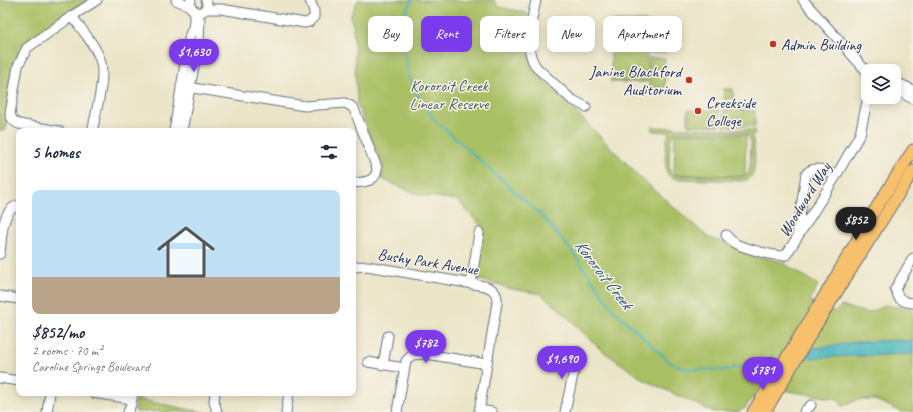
<!DOCTYPE html>
<meta charset="utf-8">
<style>
:root{--surface:#fff;--page:#f6f6f7;--text:#1f2937;--muted:#747a83;--line:#e0e1e3;--accent:#7c3aed}
body{margin:0;font-family:Caveat,sans-serif;background:var(--page);color:var(--text);height:100vh;display:flex;flex-direction:column;font-size:15px;white-space:nowrap}
*{box-sizing:border-box;margin:0}
p{font-size:13px;color:var(--muted)}
.icon{flex:none;width:22px;height:22px;fill:none;stroke:currentColor;stroke-width:2;stroke-linecap:round;stroke-linejoin:round}
.map{position:relative;flex:1;overflow:hidden}
.drawer{position:absolute;left:16px;top:128px;width:340px;height:268px;display:flex;flex-direction:column;background:var(--surface);border-radius:8px;box-shadow:0 2px 10px #0003}
.drawer>*{flex:none}
.banner{position:absolute;left:368px;top:16px;width:380px;height:36px;display:flex;gap:8px}
.fabs{position:absolute;left:861px;top:64px;display:grid;gap:8px}
.fabs a{display:grid;place-items:center;width:40px;height:40px;border-radius:8px;background:var(--surface);box-shadow:0 2px 10px #0003;font-size:20px}
.price{position:absolute;translate:-50% -34px;padding:0 9px;border-radius:14px;background:var(--accent);color:#fff;font-size:13px;line-height:26px;filter:drop-shadow(0 1px 2px #0008)}
.price::after{content:'';position:absolute;left:50%;top:24px;width:12px;height:9px;margin-left:-6px;background:inherit;clip-path:polygon(0 0,100% 0,50% 100%)}
.price.active{background:#222;color:#fff}
ul{padding:0;list-style:none}
li{display:grid;align-content:center;gap:8px;height:212px;padding:0 16px}
li+li{border-top:1px solid var(--line)}
li span{display:grid;place-items:center;height:124px;border-radius:8px;color:#555}
li>.icon{margin-inline-start:auto}
span .icon{width:72px;height:72px;fill:#fffc;stroke-width:1}
li b{font-size:17px}
h2{display:flex;justify-content:space-between;align-items:center;height:48px;padding:0 16px;font-size:17px}
.pill{padding:0 14px;border-radius:8px;background:var(--surface);box-shadow:0 2px 10px #0003;font-size:14px;line-height:36px}
.pill.active{background:var(--accent);color:#fff}
.map>svg:first-child{display:block}
.green{fill:#a9bf63;stroke:#627760;fill-rule:evenodd}
.water{fill:#44b4ba;stroke:#30728c}
.lines{fill:none;stroke-linecap:round;stroke-linejoin:round}
.stream{stroke:#44b4ba;stroke-width:2}
.minor-casing{stroke:#646f83;stroke-width:11}
.major-casing{stroke:#646f83;stroke-width:13}
.minor{stroke:#fff;stroke-width:9}
.major{stroke:#f7c06c;stroke-width:11}
.poi-dot{fill:#c8321e;stroke:#f7f3e8;stroke-width:1.5}
.labels{text-anchor:middle;stroke-width:3;stroke-linejoin:round;paint-order:stroke}
.poi-label{font-size:16px;fill:#1b2f5e;stroke:#f7f3e8;text-anchor:start}
.park-label{font-size:16px;fill:#465a60;stroke:#f7f3e8}
.street-label{font-size:16px;fill:#1b2f5e;stroke:#f7f3e8}
.water-label{font-size:17px;font-style:italic;fill:#27577a;stroke:#f7f3e8}
</style>
<div class="map">
<svg width="913" height="412" viewBox="0 0 913 412">
<rect width="100%" height="100%" fill="#f7f3e8"/>
<filter id="ink" filterUnits="userSpaceOnUse"><feTurbulence type="fractalNoise" baseFrequency=".025" numOctaves="2"/><feDisplacementMap in="SourceGraphic" scale="8" xChannelSelector="R" yChannelSelector="G"/><feConvolveMatrix kernelMatrix="1 2 1 2 8 2 1 2 1" color-interpolation-filters="sRGB"/></filter>
<filter id="wash" filterUnits="userSpaceOnUse"><feTurbulence type="fractalNoise" baseFrequency=".012" numOctaves="4" result="noise"/><feDisplacementMap in="SourceGraphic" scale="16" xChannelSelector="R" yChannelSelector="G"/><feGaussianBlur stdDeviation="0.9" result="paint"/><feColorMatrix in="noise" values="0 0 0 0 0 0 0 0 0 0 0 0 0 0 0 0 0 1.4 0 .05"/><feComposite in="paint" operator="in"/></filter>
<g filter="url(#wash)">
<rect width="100%" height="100%" fill="#ebe5c8"/>
<path class="green" d="M 0,0 L 88,0 L 48,25 L 19,48 L 11,86 L 6,130 L 0,131 Z
M 358,0 L 494,0 L 499,7 L 527,13 L 526,47 L 535,71 L 644,181 L 708,237 L 763,257 L 782,262 L 818,285 L 810,300 L 835,312 L 841,306 L 868,313 L 885,305 L 913,309 L 913,412 L 902,412 L 875,400 L 858,400 L 842,406 L 839,399 L 793,392 L 761,384 L 745,408 L 738,412 L 714,412 L 644,380 L 600,349 L 559,309 L 541,294 L 506,288 L 501,285 L 476,279 L 483,228 L 457,200 L 420,195 L 382,179 L 383,168 L 357,104 L 353,25 L 350,17 Z
M 611,21 L 647,21 L 647,82 L 611,82 Z
M 649,27 L 665,27 L 665,53 L 649,53 Z
M 649,58 L 665,58 L 665,87 L 649,87 Z
M 723,89 L 733,89 L 734,99 L 724,99 Z
M 688,110 L 719,110 L 719,126 L 688,125 Z
M 724,110 L 755,111 L 755,126 L 724,126 Z
M 652,127 L 755,130 L 755,134 L 751,134 C 755,140 756,166 753,173 C 751,178 747,180 742,181 L 678,179 C 673,179 670,177 667,173 C 664,166 665,139 670,132 L 652,131 ZM 679,132 L 744,133 L 747,135 L 751,141 L 750,169 L 748,174 L 742,177 L 675,175 C 673,174 672,174 670,171 C 668,165 669,139 673,134 Z
M 675,133 L 746,135 L 745,176 L 674,174 Z
M 135,399 L 204,412 L 136,412 L 135,406 Z"/>
<path class="water" d="M 900,340 L 913,341 L 913,354 L 807,358 L 800,357 L 799,350 L 824,347 L 855,342 Z"/>
<g class="lines">
<path class="stream" d="M 412,0 L 406,11 L 404,28 L 404,51 L 408,72 L 416,93 L 433,118 L 545,219 L 574,254 L 613,309 L 671,363 L 686,369 L 724,370 L 780,360"/>
</g>
</g>
<g filter="url(#ink)">
<g class="lines">
<g class="minor-casing">
<path id="minor" d="M 176,0 L 190,6
M 191,0 L 190,3 L 191,8 L 198,13 C 205,12 209,7 206,0
M 536,0 C 532,21 522,49 537,68 L 571,99 L 586,107
M 803,0 L 868,73
M 206,9 L 221,9 L 305,23 L 309,22 L 314,17 L 314,11 L 310,0
M 72,16 C 81,29 98,48 101,63 C 105,80 96,111 93,128 L 91,131
M 894,81 L 913,90
M 181,86 L 305,106 L 345,103 L 351,106 L 354,109 L 377,168 C 377,182 364,182 353,183
M 894,89 L 913,99
M 59,131 L 19,124 C 14,122 11,119 10,114 L 18,66 L 27,48 L 72,16 L 97,0
M 174,131 L 190,34 L 193,28 L 195,12
M 182,131 L 199,40 L 200,20
M 726,235 C 729,239 732,242 736,244 C 745,248 778,258 786,255 L 836,176 L 860,134 L 868,97
M 797,236 L 806,174 C 814,164 827,171 836,176
M 0,254 C 2,238 1,209 19,205
M 913,258 L 895,289 L 899,298 L 906,302 L 913,303
M 353,267 L 367,266 L 485,286 C 494,289 498,294 497,303 L 479,412
M 471,284 L 479,233
M 0,296 L 19,299
M 368,362 L 404,368
M 383,365 L 388,336
M 0,378 L 19,381
M 93,393 L 132,399
M 215,393 L 214,401 L 217,412
M 479,410 L 492,412
M 47,412 L 50,393
M 128,412 L 131,404 L 133,393
M 286,412 L 289,393
M 397,412 L 406,361 L 412,355 L 426,354 L 487,364
M 565,412 L 578,352
M 804,412 L 811,405"/>
</g>
<g class="major-casing">
<path id="major" d="M 753,412 L 828,290 L 871,216 L 913,150
M 765,412 L 818,322 L 913,171"/>
</g>
<use href="#minor" class="minor"/>
<use href="#major" class="major"/>
</g>
</g>
<g class="poi-dot">
<circle cx="773" cy="44" r="4"/>
<circle cx="689" cy="80" r="4"/>
<circle cx="698" cy="111" r="4"/>
</g>
<g class="labels">
<g class="poi-label">
<text x="781" y="50">Admin Building</text>
<text x="681" y="77" text-anchor="end">Janine Blachford<tspan x="681" dy="18">Auditorium</tspan></text>
<text x="706" y="108">Creekside<tspan x="706" dy="18">College</tspan></text>
</g>
<g class="park-label">
<text x="449" y="91">Kororoit Creek<tspan x="449" dy="18">Linear Reserve</tspan></text>
</g>
<g class="street-label">
<text transform="translate(804 199) rotate(-58)" y="6">Woodward Way</text>
<text transform="translate(428 261) rotate(9)" y="6">Bushy Park Avenue</text>
</g>
<g class="water-label">
<text transform="translate(604 274) rotate(52)" y="6">Kororoit Creek</text>
</g>
</g>
</svg>
<div class="fabs">
<a><svg class="icon" aria-label="layers" viewBox="0 0 24 24"><path d="M12 4l9 5-9 5-9-5zM3 14l9 5 9-5"/></svg></a>
</div>
<b class="price" style="left:194px;top:73px">$1,630</b>
<b class="price active" style="left:856px;top:241px">$852</b>
<b class="price" style="left:426px;top:364px">$782</b>
<b class="price" style="left:562px;top:380px">$1,690</b>
<b class="price" style="left:763px;top:391px">$781</b>
<div class="banner">
<a class="pill">Buy</a>
<a class="pill active">Rent</a>
<a class="pill">Filters</a>
<a class="pill">New</a>
<a class="pill">Apartment</a>
</div>
<section class="drawer">
<h2>5 homes<svg class="icon" aria-label="filters" viewBox="0 0 24 24"><path d="M4 7h16M4 17h16"/><circle cx="9" cy="7" r="2"/><circle cx="15" cy="17" r="2"/></svg></h2>
<ul>
<li><span style="background:linear-gradient(#bfe0f5 70%,#b9a48a 0)"><svg class="icon" aria-label="home" viewBox="0 0 24 24"><path d="M3 11l9-7 9 7M6 9v11h12V9"/></svg></span><div><b>$852/mo</b><p>2 rooms · 70 m²</p><p>Caroline Springs Boulevard</p></div></li>
</ul>
</section>
</div>
